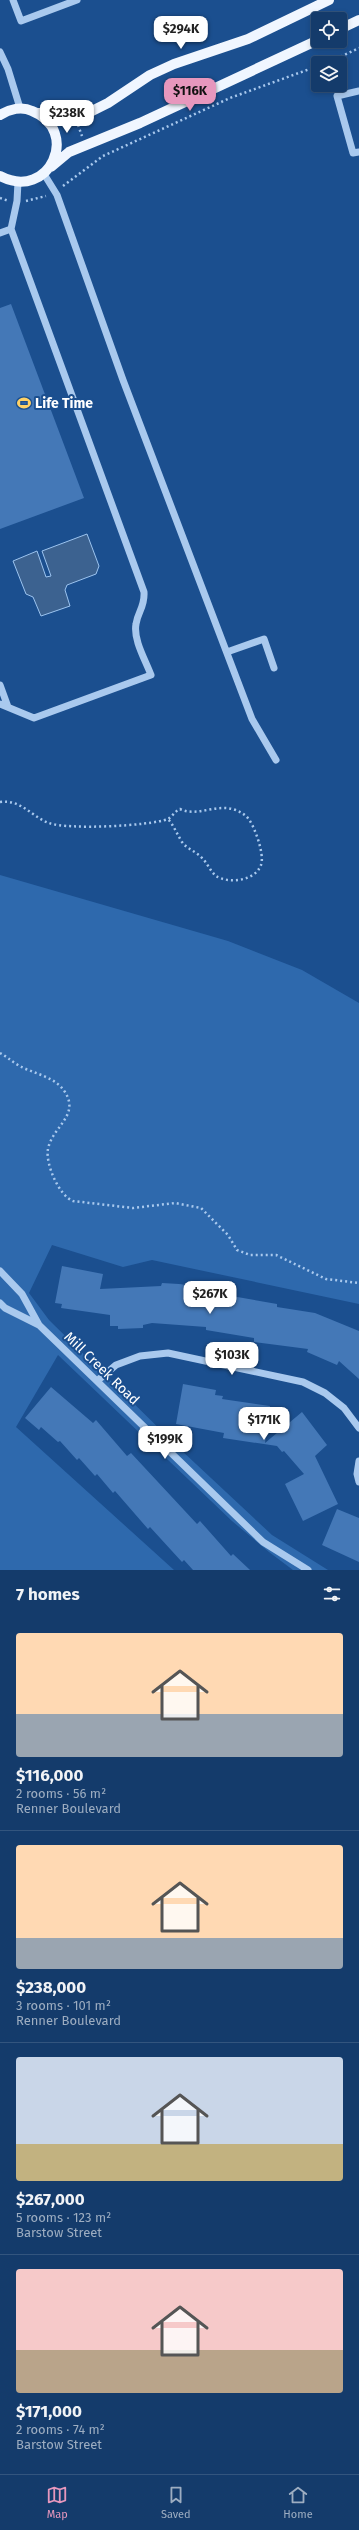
<!DOCTYPE html>
<meta charset="utf-8">
<style>
:root{--surface:#143b6b;--page:#1d4271;--text:#f1f3f6;--muted:#9dadc1;--line:#33557e;--accent:#e797bd}
body{margin:0;font-family:"Fira Sans",sans-serif;background:var(--page);color:var(--text);height:100vh;display:flex;flex-direction:column;font-size:15px;white-space:nowrap}
*{box-sizing:border-box;margin:0}
p{font-size:13px;color:var(--muted)}
.icon{flex:none;width:22px;height:22px;fill:none;stroke:currentColor;stroke-width:2;stroke-linecap:round;stroke-linejoin:round}
.map{position:relative;height:1570px;overflow:hidden}
.details{display:flex;flex-direction:column;background:var(--surface);flex:1}
.details>*{flex:none}
.fabs{position:absolute;left:311px;top:12px;display:grid;gap:8px}
.fabs a{display:grid;place-items:center;width:36px;height:36px;border-radius:4px;background:var(--surface);box-shadow:0 2px 6px #0003,0 0 0 1px var(--line);font-size:20px}
.price{position:absolute;translate:-50% -34px;padding:0 9px;border-radius:8px;background:#fff;color:#222;font-size:13px;line-height:26px;filter:drop-shadow(0 1px 2px #0008)}
.price::after{content:'';position:absolute;left:50%;top:24px;width:12px;height:9px;margin-left:-6px;background:inherit;clip-path:polygon(0 0,100% 0,50% 100%)}
.price.selected{background:var(--accent);color:#111}
ul{padding:0;list-style:none}
li{display:grid;align-content:center;gap:8px;height:212px;padding:0 16px}
li+li{border-top:1px solid var(--line)}
li span{display:grid;place-items:center;height:124px;border-radius:4px;color:#555}
li>.icon{margin-inline-start:auto}
span .icon{width:72px;height:72px;fill:#fffc;stroke-width:1}
li b{font-size:17px}
h2{display:flex;justify-content:space-between;align-items:center;height:48px;padding:0 16px;font-size:17px}
.dock{display:flex;justify-content:space-around;align-items:center;height:56px;border-top:1px solid var(--line);background:var(--surface);font-size:11px;color:var(--muted)}
.dock a{display:grid;justify-items:center;gap:2px}
.dock .selected{color:var(--accent)}
.map>svg:first-child{display:block}
.green{fill:#2e69ad}
.water{fill:#3c6290;stroke:#9cc4f0}
.building{fill:#4478b7}
.lines{fill:none;stroke-linecap:round;stroke-linejoin:round}
.path{stroke:#a9c9ee;stroke-width:2.5;stroke-dasharray:2 3;stroke-linecap:butt}
.minor{stroke:#a9c9ee;stroke-width:7}
.major{stroke:#f0f6ff;stroke-width:10}
.labels{text-anchor:middle;stroke-width:4;stroke-linejoin:round;paint-order:stroke}
.poi-label{font-size:14px;font-weight:bold;fill:#fff;stroke:#1b4f8f;text-anchor:start}
.street-label{font-size:14px;fill:#fff;stroke:#1b4f8f}
</style>
<div class="map">
<svg width="359" height="1570" viewBox="0 0 359 1570">
<rect width="100%" height="100%" fill="#1b4f8f"/>
<path class="green" d="M 0,875 L 228,941 L 302,970 L 359,1003 L 359,1304 L 152,1260 L 123,1267 L 52,1245 L 29,1293 L 49,1320 L 181,1450 L 272,1535 L 328,1570 L 293,1570 L 269,1552 L 232,1521 L 58,1355 L 16,1427 L 174,1570 L 0,1570 Z"/>
<path class="water" d="M 87,534 L 99,566 L 96,574 L 67,585 L 65,590 L 70,606 L 41,616 L 33,597 L 26,594 L 13,561 L 37,551 L 46,577 L 51,576 L 42,551 Z"/>
<path class="building" d="M 11,304 L 84,498 L 0,529 L 0,308 Z
M 62,1266 L 103,1274 L 100,1289 L 161,1286 L 162,1283 L 179,1284 L 203,1287 L 203,1291 L 277,1304 L 277,1307 L 315,1313 L 359,1331 L 359,1379 L 339,1361 L 337,1365 L 307,1352 L 308,1349 L 254,1342 L 254,1338 L 206,1330 L 206,1327 L 152,1323 L 143,1325 L 143,1328 L 118,1329 L 118,1326 L 110,1326 L 110,1315 L 61,1308 L 62,1304 L 55,1303 Z
M 183,1384 L 216,1390 L 215,1395 L 223,1396 L 222,1399 L 270,1406 L 265,1443 L 302,1412 L 327,1445 L 315,1456 L 338,1504 L 303,1521 L 285,1484 L 304,1474 L 284,1451 L 282,1452 L 277,1446 L 223,1438 L 224,1433 L 176,1424 Z
M 51,1387 L 93,1423 L 96,1420 L 127,1456 L 131,1453 L 197,1524 L 200,1521 L 231,1556 L 233,1554 L 250,1570 L 193,1570 L 184,1560 L 182,1562 L 150,1527 L 148,1529 L 115,1491 L 113,1493 L 97,1474 L 95,1476 L 79,1458 L 77,1460 L 60,1441 L 58,1442 L 41,1427 L 39,1430 L 25,1418 Z
M 337,1509 L 359,1518 L 359,1562 L 322,1545 Z"/>
<g class="lines">
<path class="path" d="M 327,63 L 359,48
M 78,125 L 82,136
M 63,186 L 103,156 L 230,98 L 318,66
M 0,198 L 9,201
M 26,201 L 46,196
M 0,802 C 21,799 32,817 49,823 C 68,830 149,826 168,819 C 172,817 175,811 180,809 C 201,819 222,797 246,816 C 254,823 265,855 261,865 C 255,881 229,884 216,876 C 210,871 207,862 201,857 C 195,851 187,849 182,842 C 177,834 174,826 168,819
M 0,1053 C 6,1056 11,1061 18,1065 C 33,1074 55,1076 65,1092 C 80,1116 52,1127 48,1149 C 45,1163 59,1196 73,1201 L 133,1208 L 175,1203 L 201,1208 L 228,1235 L 237,1250 L 250,1255 L 276,1255 L 326,1279 L 359,1283"/>
<path class="minor" d="M 13,0 L 21,21 L 77,0
M 0,52 L 8,69 L 20,108
M 359,91 L 337,96 L 353,153 L 359,152
M 44,174 L 57,195 L 123,380 L 252,719 L 276,760
M 11,229 L 17,201 L 18,182
M 0,233 L 11,229 L 144,592 C 145,607 138,611 136,624 C 133,640 146,661 151,675 L 34,718 L 0,704
M 227,652 L 264,639 L 274,668
M 0,685 L 8,707
M 0,1271 L 22,1294 L 39,1325
M 0,1303 L 5,1308 L 39,1325 L 263,1542 L 308,1570
M 97,1381 L 116,1365 L 140,1356 L 168,1353 L 303,1382 L 325,1393 L 344,1408 L 359,1428
M 359,1461 L 357,1474 L 359,1482"/>
<path class="major" d="M 340,29 L 359,20
M 38,113 L 88,113 L 108,103 L 150,75 L 174,64 L 248,39 L 329,0
M 0,115 C 9,109 22,106 32,111 C 81,130 50,202 0,176
M 51,167 L 69,152 L 140,123 L 318,40"/>
</g>
<defs>
<g id="stadium-bare" transform="scale(1.08)"><path d="M0-5a6.5 5 0 1 0 0 10a6.5 5 0 1 0 0-10ZM-3.5-1.8h7v3.6h-7Z" fill="#ffd166" stroke="#1b4f8f" stroke-width="2.5" paint-order="stroke"/></g>
</defs>
<g fill-rule="evenodd">
<use href="#stadium-bare" x="24" y="403"/>
</g>
<g class="labels">
<g class="poi-label">
<text x="35" y="408">Life Time</text>
</g>
<g class="street-label">
<text transform="translate(102 1368) rotate(44)" y="5">Mill Creek Road</text>
</g>
</g>
</svg>
<div class="fabs">
<a><svg class="icon" aria-label="locate" viewBox="0 0 24 24"><circle cx="12" cy="12" r="6"/><path d="M12 2v4M12 18v4M2 12h4M18 12h4"/></svg></a>
<a><svg class="icon" aria-label="layers" viewBox="0 0 24 24"><path d="M12 4l9 5-9 5-9-5zM3 14l9 5 9-5"/></svg></a>
</div>
<b class="price" style="left:181px;top:50px">$294K</b>
<b class="price selected" style="left:190px;top:112px">$116K</b>
<b class="price" style="left:67px;top:134px">$238K</b>
<b class="price" style="left:210px;top:1315px">$267K</b>
<b class="price" style="left:232px;top:1376px">$103K</b>
<b class="price" style="left:264px;top:1441px">$171K</b>
<b class="price" style="left:165px;top:1460px">$199K</b>
</div>
<section class="details">
<h2>7 homes<svg class="icon" aria-label="filters" viewBox="0 0 24 24"><path d="M4 7h16M4 17h16"/><circle cx="9" cy="7" r="2"/><circle cx="15" cy="17" r="2"/></svg></h2>
<ul>
<li><span style="background:linear-gradient(#ffd9b3 65%,#9aa5b1 0)"><svg class="icon" aria-label="home" viewBox="0 0 24 24"><path d="M3 11l9-7 9 7M6 9v11h12V9"/></svg></span><div><b>$116,000</b><p>2 rooms · 56 m²</p><p>Renner Boulevard</p></div></li>
<li><span style="background:linear-gradient(#ffd9b3 75%,#9aa5b1 0)"><svg class="icon" aria-label="home" viewBox="0 0 24 24"><path d="M3 11l9-7 9 7M6 9v11h12V9"/></svg></span><div><b>$238,000</b><p>3 rooms · 101 m²</p><p>Renner Boulevard</p></div></li>
<li><span style="background:linear-gradient(#c9d6e8 70%,#c2b280 0)"><svg class="icon" aria-label="home" viewBox="0 0 24 24"><path d="M3 11l9-7 9 7M6 9v11h12V9"/></svg></span><div><b>$267,000</b><p>5 rooms · 123 m²</p><p>Barstow Street</p></div></li>
<li><span style="background:linear-gradient(#f6c9c9 65%,#b9a48a 0)"><svg class="icon" aria-label="home" viewBox="0 0 24 24"><path d="M3 11l9-7 9 7M6 9v11h12V9"/></svg></span><div><b>$171,000</b><p>2 rooms · 74 m²</p><p>Barstow Street</p></div></li>
</ul>
</section>
<nav class="dock">
<a class="selected"><svg class="icon" aria-label="map" viewBox="0 0 24 24"><path d="M3 6l6-2 6 2 6-2v14l-6 2-6-2-6 2zM9 4v14M15 6v14"/></svg>Map</a>
<a><svg class="icon" aria-label="saved" viewBox="0 0 24 24"><path d="M7 4h10v16l-5-4-5 4z"/></svg>Saved</a>
<a><svg class="icon" aria-label="home" viewBox="0 0 24 24"><path d="M3 11l9-7 9 7M6 9v11h12V9"/></svg>Home</a>
</nav>
